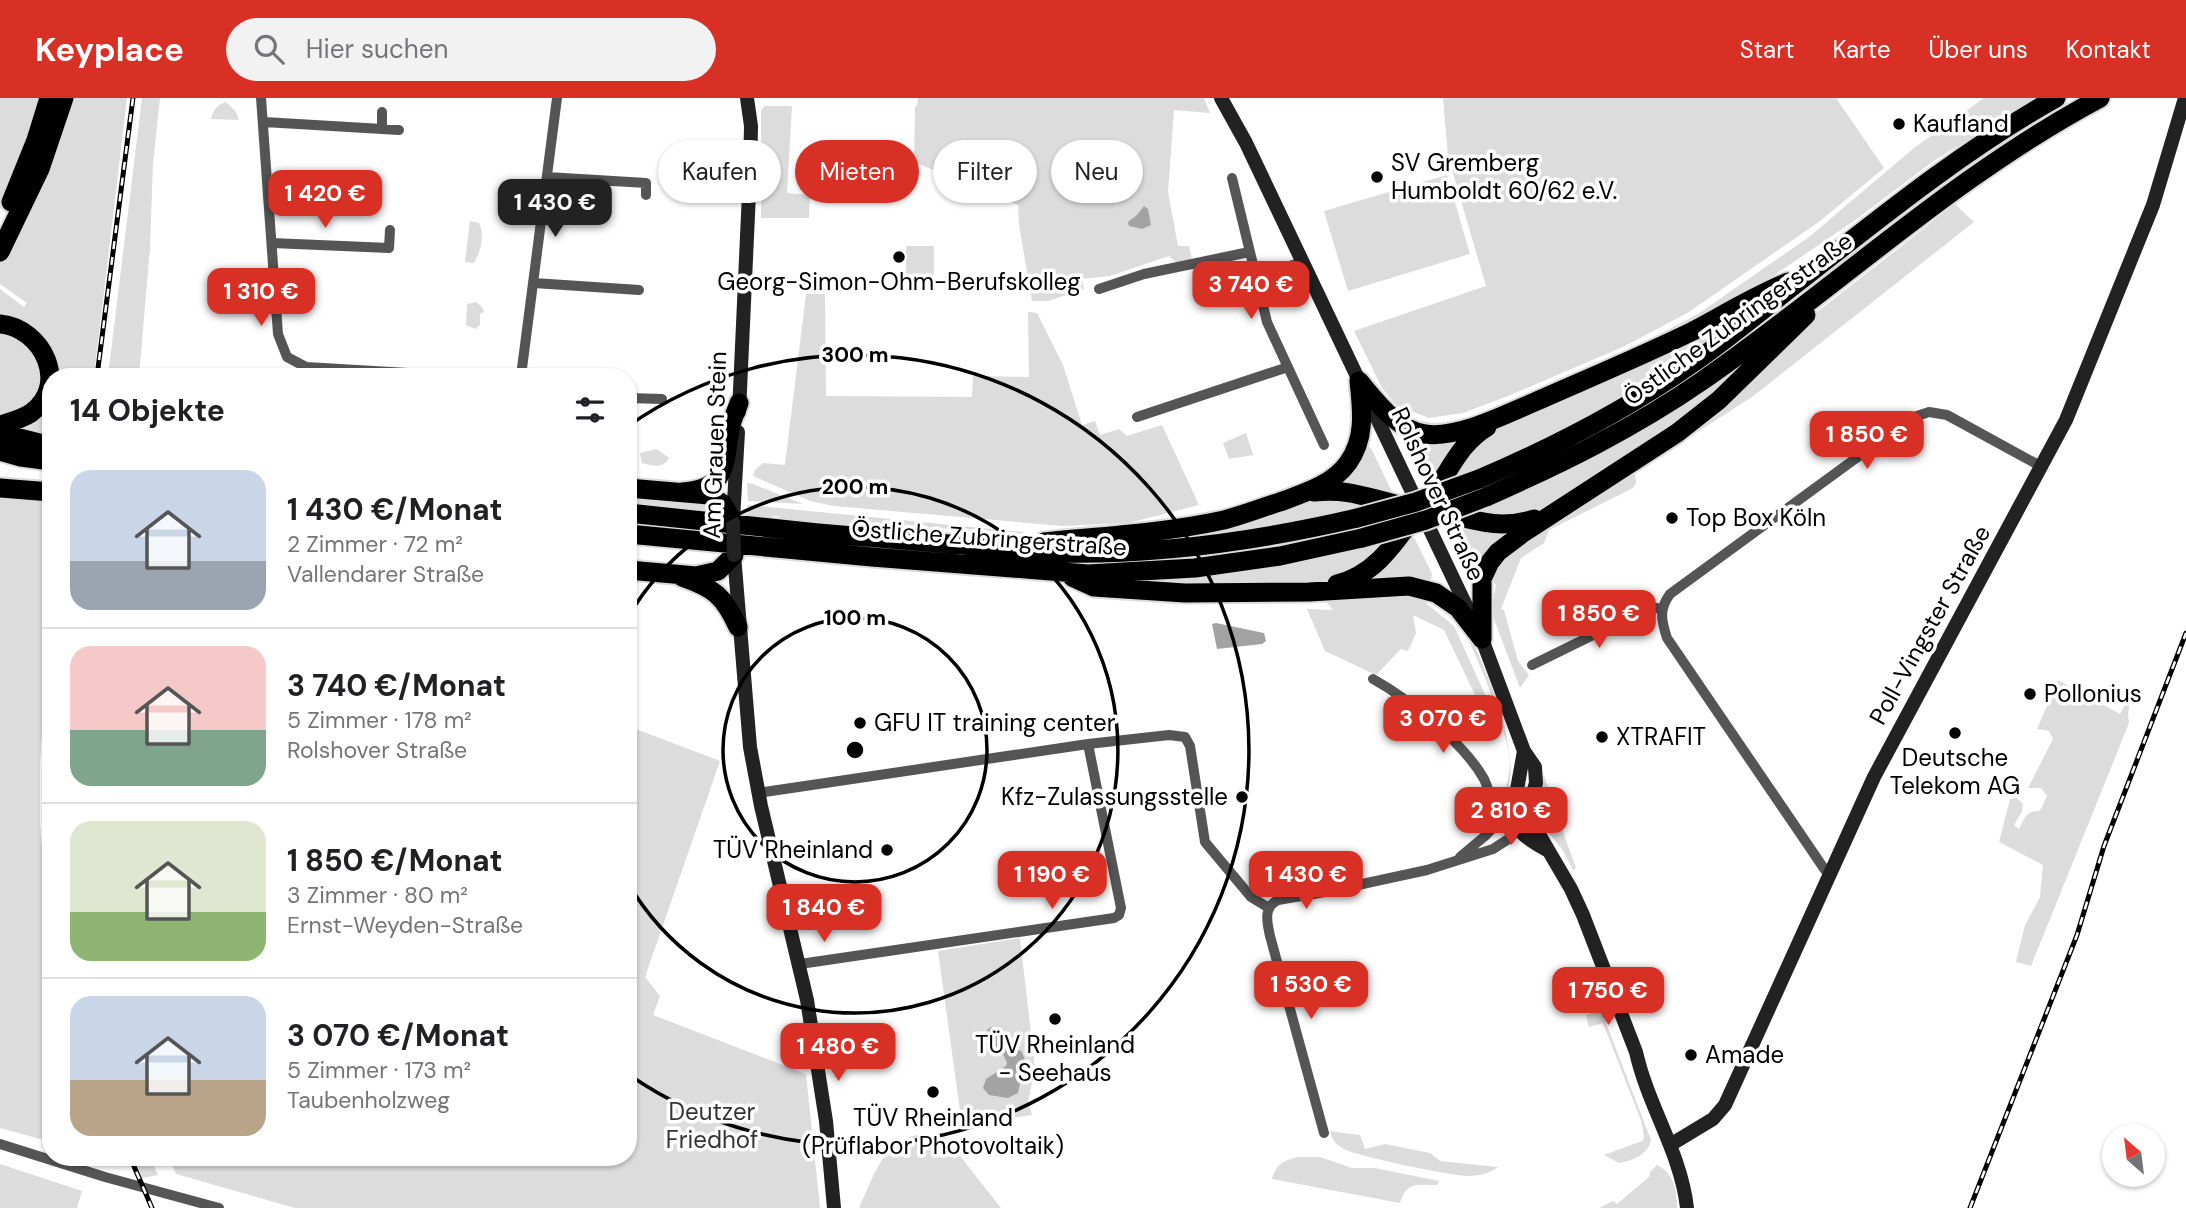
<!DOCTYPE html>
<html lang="de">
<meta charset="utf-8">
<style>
:root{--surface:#fff;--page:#f2f2f2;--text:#202124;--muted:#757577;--line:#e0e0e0;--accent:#d93025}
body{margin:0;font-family:"DM Sans",sans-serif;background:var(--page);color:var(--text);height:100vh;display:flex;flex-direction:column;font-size:26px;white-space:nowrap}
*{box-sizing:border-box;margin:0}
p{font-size:23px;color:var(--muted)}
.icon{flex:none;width:38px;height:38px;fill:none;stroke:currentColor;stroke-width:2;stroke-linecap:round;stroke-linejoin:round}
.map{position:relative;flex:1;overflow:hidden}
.sheet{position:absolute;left:42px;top:270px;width:595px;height:798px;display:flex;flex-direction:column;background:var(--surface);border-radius:28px;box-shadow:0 2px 5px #0004}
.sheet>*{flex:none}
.hud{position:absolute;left:658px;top:42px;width:665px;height:63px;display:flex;gap:14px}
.needle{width:46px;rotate:332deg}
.buttons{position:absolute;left:2102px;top:1026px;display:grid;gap:14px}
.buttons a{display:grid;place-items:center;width:63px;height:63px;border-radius:50%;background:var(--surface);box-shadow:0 2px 5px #0004;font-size:35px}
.price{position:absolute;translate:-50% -60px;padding:0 16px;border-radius:14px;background:var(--accent);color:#fff;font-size:23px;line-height:46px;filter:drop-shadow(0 2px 4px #0008)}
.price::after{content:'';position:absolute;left:50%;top:42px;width:21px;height:16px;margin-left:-10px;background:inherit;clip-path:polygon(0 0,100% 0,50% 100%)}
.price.active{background:#222;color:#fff}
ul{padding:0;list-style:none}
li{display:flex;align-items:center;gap:21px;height:175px;padding:0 28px}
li+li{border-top:2px solid var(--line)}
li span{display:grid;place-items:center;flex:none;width:196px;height:140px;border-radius:21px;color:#555}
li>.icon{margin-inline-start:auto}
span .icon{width:84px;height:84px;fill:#fffc;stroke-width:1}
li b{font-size:30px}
h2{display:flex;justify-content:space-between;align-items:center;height:84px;padding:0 28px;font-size:30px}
.tag{padding:0 24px;border-radius:32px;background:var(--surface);box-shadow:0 2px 5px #0004;font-size:24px;line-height:63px}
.tag.active{background:var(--accent);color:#fff}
header{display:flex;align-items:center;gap:42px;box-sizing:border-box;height:98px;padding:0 35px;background:var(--accent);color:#fff}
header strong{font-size:33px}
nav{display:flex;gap:38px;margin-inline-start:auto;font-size:24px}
.search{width:490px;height:63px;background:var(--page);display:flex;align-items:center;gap:18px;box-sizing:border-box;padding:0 24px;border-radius:38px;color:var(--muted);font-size:26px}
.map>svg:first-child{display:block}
.green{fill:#dcdcdc}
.water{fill:#a3a3a3}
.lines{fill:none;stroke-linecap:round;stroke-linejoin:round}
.highway-casing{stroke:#dbdbdb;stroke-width:23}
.street{stroke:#555;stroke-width:10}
.secondary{stroke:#222;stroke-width:14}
.highway{stroke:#000;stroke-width:19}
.rail-casing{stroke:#000;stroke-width:5}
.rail{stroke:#fff;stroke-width:2.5;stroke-dasharray:8;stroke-linecap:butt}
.highway-bridge-casing{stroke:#dbdbdb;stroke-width:23;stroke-linecap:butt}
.secondary-bridge{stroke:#222;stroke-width:14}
.highway-bridge{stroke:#000;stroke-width:19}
.ring{fill:none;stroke:#000;stroke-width:3.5}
.poi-dot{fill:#000;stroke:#fff;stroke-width:2.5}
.labels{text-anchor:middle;stroke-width:7;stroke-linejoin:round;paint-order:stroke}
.poi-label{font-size:24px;fill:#000;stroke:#fff;text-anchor:start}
.street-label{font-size:24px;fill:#000;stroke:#fff}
.park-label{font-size:24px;fill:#333;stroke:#fff}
.centre{fill:#000;stroke:#fff;stroke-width:3.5}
.ring-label{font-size:21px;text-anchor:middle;font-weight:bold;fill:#000;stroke:#fff;stroke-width:7;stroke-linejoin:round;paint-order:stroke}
</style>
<header>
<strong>Keyplace</strong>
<div class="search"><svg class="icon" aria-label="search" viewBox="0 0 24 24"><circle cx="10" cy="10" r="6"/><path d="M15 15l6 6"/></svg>Hier suchen</div>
<nav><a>Start</a><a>Karte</a><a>Über uns</a><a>Kontakt</a></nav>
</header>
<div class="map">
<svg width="2186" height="1110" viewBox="0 0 2186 1110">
<rect width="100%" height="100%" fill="#fff"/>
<path class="green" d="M 0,0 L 44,0 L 0,112 Z
M 71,0 L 127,0 L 94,278 L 54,278 L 0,219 L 0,191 L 24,209 L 27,205 L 0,186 L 0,166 L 14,144 Z
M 142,0 L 160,0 L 153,65 L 150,150 L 139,278 L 108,278 Z
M 918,0 L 1204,0 L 1210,15 L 1174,12 L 1168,94 L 1178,148 L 1189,148 L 1192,161 L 1177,165 L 1169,158 L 1110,178 L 1082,181 L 1084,191 L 1048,203 L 1032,203 L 1019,127 L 1018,107 L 914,64 L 915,8 L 917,8 Z
M 1443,0 L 1836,0 L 1884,70 L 1820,123 L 1689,214 L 1625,248 L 1508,298 L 1463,315 L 1429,320 L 1396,307 L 1382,290 L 1354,233 L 1486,188 L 1448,58 Z
M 1984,0 L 2037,0 L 1935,62 L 1854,123 L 1748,195 L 1672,235 L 1456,330 L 1416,326 L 1421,323 L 1444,327 L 1459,324 L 1627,253 L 1698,216 L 1809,139 L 1914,50 Z
M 226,4 L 236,14 L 239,22 L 211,21 C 213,13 217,6 226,4 Z
M 765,8 L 792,8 L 787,95 L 810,97 L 809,120 L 761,120 L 761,12 Z
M 342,76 L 348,78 L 353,86 L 343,85 L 331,98 L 323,99 L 320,90 L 338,77 Z
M 1447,77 L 1470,156 L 1348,193 L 1324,113 Z
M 1955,106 L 1974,124 L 1752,299 L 1635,374 L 1636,385 L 1633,390 L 1549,432 L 1544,445 L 1521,460 L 1501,511 L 1504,512 L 1518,563 L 1529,577 L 1520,590 L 1494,521 L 1492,507 L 1496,487 L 1491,481 L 1494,467 Z
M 470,123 L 479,125 C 485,137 481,153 474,165 L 465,164 Z
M 906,148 L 934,148 L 934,177 L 906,177 Z
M 1773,193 C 1746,214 1720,236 1692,255 C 1624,303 1551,339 1476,372 L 1474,371 L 1447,381 L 1481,337 Z
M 806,196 L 825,196 L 826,298 L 972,299 L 973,278 L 1029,279 L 1028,214 L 1037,215 L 1063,267 L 1082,327 L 1095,323 L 1100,337 L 1119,331 L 1127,338 L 1162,327 L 1199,407 L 1128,425 L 1063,428 L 834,408 L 810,403 L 753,378 L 755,372 L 763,365 L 785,367 Z
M 476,204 L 482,209 L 484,214 L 480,216 L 480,227 L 475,231 L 466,227 L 467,206 Z
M 0,230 L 30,243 L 44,279 L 27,312 L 0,322 Z
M 1763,248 L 1713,301 L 1536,416 L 1468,417 L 1490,409 L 1490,406 Z
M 51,296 L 51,344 L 4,332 Z
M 1246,335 L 1253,357 L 1229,361 L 1223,345 Z
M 1466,336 L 1429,385 L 1411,350 L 1412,337 Z
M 1363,345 L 1371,350 L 1394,398 L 1336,383 Z
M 657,351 L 669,360 C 663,371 653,368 642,365 L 640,355 Z
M 747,385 L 753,386 L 803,406 L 748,403 Z
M 0,395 L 51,400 L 51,512 L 40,663 L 40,727 L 51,848 L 51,1044 L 0,1030 Z
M 628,398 C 658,400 700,397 724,416 L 628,406 Z
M 1315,399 L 1374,405 L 1354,410 L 1354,413 L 1281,429 L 1141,445 Z
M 748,407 L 1024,434 L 1024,436 L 862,425 L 838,427 L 780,422 L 778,418 L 772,418 L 769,421 L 747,418 Z
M 1447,425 L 1513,430 L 1479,477 L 1468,469 Z
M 1410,437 L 1415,441 L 1432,476 L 1430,487 L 1358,482 Z
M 1389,444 L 1379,455 L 1328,485 L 1290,488 L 1112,485 L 1364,448 L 1365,450 Z
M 1416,497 L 1454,528 L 1488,603 L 1493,627 L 1487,622 L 1444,532 L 1413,517 L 1416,535 L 1408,553 L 1401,551 L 1376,577 L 1325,553 L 1307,511 L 1333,512 L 1322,498 Z
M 1432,497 C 1445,503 1456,514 1463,526 C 1483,560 1531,672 1501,705 C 1506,691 1510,677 1510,662 C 1509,637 1471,538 1455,519 C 1449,512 1439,509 1432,505 Z
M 2058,582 L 2120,616 L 2131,597 L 2128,616 L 2129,625 L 2031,868 L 2016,864 L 2025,827 L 2040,799 L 2043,767 L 1999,744 L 2010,701 L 2017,700 L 2023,706 L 2022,714 L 2014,727 L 2019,731 C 2025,719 2026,713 2040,713 L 2047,698 L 2041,690 L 2028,690 L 2053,641 L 2049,633 L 2037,631 Z
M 51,602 L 51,789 L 46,729 Z
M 628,628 L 720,663 L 645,879 L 660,898 L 653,917 L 806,976 L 820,1110 L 295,1110 L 176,1076 L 169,1059 L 628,1059 Z
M 1544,677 L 1555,710 L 1541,724 C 1536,711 1536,687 1544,677 Z
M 1557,717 L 1576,770 L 1573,772 L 1562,751 L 1544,729 Z
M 1351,773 L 1352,775 C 1326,783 1286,801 1260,791 L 1262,787 C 1288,791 1325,780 1351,773 Z
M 1020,840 L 1035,971 L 1028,1003 L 1032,1017 L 962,1027 L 938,853 Z
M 1601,912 L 1651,1042 C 1648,1057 1632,1063 1619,1065 L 1604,1057 L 1642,1043 L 1644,1040 L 1642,1025 L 1603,925 L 1589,929 L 1586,917 Z
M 1330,1033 L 1360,1037 L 1365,1051 L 1385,1046 L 1430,1055 L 1440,1063 L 1498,1069 C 1489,1076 1477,1078 1466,1078 C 1449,1077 1354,1058 1342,1050 C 1335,1046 1331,1039 1330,1033 Z
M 942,1035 L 1001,1110 L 859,1110 C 870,1087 882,1047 908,1039 C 919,1036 931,1036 942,1035 Z
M 134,1059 L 150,1059 L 158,1077 L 142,1080 Z
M 1298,1059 L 1320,1059 L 1352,1070 L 1375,1070 L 1439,1083 L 1437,1087 C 1418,1087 1406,1083 1400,1105 L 1272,1081 C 1277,1066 1282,1063 1298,1059 Z
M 0,1066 L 82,1093 L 77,1110 L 0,1110 Z
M 1657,1067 C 1674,1075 1677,1092 1677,1110 L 1599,1110 L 1613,1103 L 1617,1106 L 1650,1078 L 1650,1074 Z"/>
<path class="water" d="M 1144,108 L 1148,111 L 1151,127 L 1142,131 L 1129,128 L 1128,124 L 1137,117 Z
M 1216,525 L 1264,535 L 1266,543 L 1262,546 L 1217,551 L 1212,526 Z
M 991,929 L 996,930 L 1005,943 L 1022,954 L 1025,962 L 1018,995 L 1008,1000 L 989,997 L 983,990 L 986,981 L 1006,968 L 1007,965 L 1004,958 L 989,942 L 987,932 Z"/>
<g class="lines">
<g class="highway-casing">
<path id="highway" d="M 11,104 L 36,42 L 49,0
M 0,154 L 40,71 L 64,0
M 0,226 C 43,230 70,287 31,315 C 22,321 11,324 0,327
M 1359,283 C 1376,303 1397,332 1425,336 C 1458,341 1506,316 1537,303 C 1589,280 1642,258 1693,233 C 1725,216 1754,198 1788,184
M 0,335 L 51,348
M 0,353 L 21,359 L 51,363
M 1479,381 C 1554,349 1626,312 1693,265 C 1732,238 1768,207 1806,178 C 1886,115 1967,50 2056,0
M 0,390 L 51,394
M 628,390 L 709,397 L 723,406 L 733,424
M 682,394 C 727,391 724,368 730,332 C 731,323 736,314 739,305
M 1314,394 C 1349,391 1362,398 1395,406 C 1412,411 1431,412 1449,416 C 1480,424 1502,431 1534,421
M 1486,399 C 1561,366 1634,330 1702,283 C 1836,190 1955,77 2100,0
M 628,415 L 818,435 L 1057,455 C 1159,457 1258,443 1357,420
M 628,436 L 872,459 L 1088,476 L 1195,470 L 1280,458 L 1362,440
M 1044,444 C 1105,438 1164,435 1224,422 C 1243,417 1261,410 1280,404 C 1304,395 1332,387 1348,365 C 1366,340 1362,312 1359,283
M 628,472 L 696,478 L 718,473 L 734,457
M 682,479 C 714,490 724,498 738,529
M 1072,479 L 1094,489 L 1185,495 L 1309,494 L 1409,488 L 1436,495 L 1458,510 L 1482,541
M 1337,486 C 1377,476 1396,443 1419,412 C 1424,404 1431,398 1436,391 C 1452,368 1462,344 1487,329
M 1482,541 L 1482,481 L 1490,464 L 1498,454 L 1523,435 L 1677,335 L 1719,302 L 1806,217"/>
</g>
<path class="street" d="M 261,0 L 278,236 L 287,259 L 306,269 L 459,278
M 264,24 L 399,32
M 382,31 L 382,14
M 547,79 L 646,85 L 646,97
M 1232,80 L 1267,224 L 1324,347
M 272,145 L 389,150 L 390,132
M 1256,179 L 1302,164
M 534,185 L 639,192
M 1099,191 L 1144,176 L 1249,154
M 521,278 L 557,0
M 628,300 L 662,301
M 1137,319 L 1288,269
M 1532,567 L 1650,509 L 1662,511
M 1373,581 C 1409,601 1464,645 1484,681 C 1489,691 1490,702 1496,712 L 1507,715 L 1485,738 L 1460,759
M 758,695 L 1088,646 L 1169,637 L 1185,639 L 1190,648 L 1205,744 L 1251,799 L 1269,810
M 1831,774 L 1825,772 L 1667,540 C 1661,522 1659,511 1670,496 L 1911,320 L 1929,314 L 1947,317 L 2042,369
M 800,866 L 1114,820 L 1119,817 L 1121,810 L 1088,646
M 1324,1035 L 1270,838 C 1267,824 1263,809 1278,802 L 1330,793 L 1427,772 L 1493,751 L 1510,740 L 1521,727
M 0,1046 L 105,1079 L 219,1110"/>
<path class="secondary" d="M 1221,0 L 1246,45 L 1482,541 L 1524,653 L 1535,669 L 1536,685 L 1526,718
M 739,314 L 750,73 L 751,28 L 747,0
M 733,422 L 738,334
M 734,457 L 750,649 L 761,708 L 807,902 L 826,1023 L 834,1110
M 1507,715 L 1526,718 L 1533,726 L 1571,791 L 1583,817 L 1636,954 C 1648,1008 1681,1055 1687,1110
M 1507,715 L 1516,697 L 1524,653
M 1507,715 C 1516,733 1530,743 1547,752
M 1670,1047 L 1713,1021 L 1725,1007 L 1874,679 L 2066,322 L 2153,107 L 2185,0"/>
<use href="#highway" class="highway"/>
<g class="rail-casing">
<path id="rail" d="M 97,278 L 133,0
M 130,1059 L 152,1110
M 1970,1110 L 2077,837 L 2104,748 L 2186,535"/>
</g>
<use href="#rail" class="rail"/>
<g class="highway-bridge-casing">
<path id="highway-bridge" d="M 1357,420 L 1416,404 L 1479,381
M 1362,440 L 1426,422 L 1486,399"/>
</g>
<path class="secondary-bridge" d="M 733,424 L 734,457"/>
<use href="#highway-bridge" class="highway-bridge"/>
</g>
<g class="ring">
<circle cx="855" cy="652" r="132"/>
<path d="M628 519A263 263 0 1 1 628 785"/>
<path d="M628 328A395 395 0 1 1 628 976"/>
</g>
<g class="poi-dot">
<circle cx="1899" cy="26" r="7"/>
<circle cx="1377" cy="79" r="7"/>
<circle cx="899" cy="159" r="7"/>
<circle cx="1672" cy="420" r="7"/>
<circle cx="2030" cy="596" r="7"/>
<circle cx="860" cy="625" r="7"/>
<circle cx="1955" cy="635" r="7"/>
<circle cx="1602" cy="639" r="7"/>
<circle cx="1242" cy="699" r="7"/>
<circle cx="887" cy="752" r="7"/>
<circle cx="1055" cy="921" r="7"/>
<circle cx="1691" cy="957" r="7"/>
<circle cx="933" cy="994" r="7"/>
</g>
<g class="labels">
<g class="poi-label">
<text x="1913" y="34">Kaufland</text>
<text x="1391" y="73">SV Gremberg<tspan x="1391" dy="28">Humboldt 60/62 e.V.</tspan></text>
<text x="899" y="192" text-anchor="middle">Georg-Simon-Ohm-Berufskolleg</text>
<text x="1686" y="428">Top Box Köln</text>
<text x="2044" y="604">Pollonius</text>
<text x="874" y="633">GFU IT training center</text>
<text x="1616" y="647">XTRAFIT</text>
<text x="1955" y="668" text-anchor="middle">Deutsche<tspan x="1955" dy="28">Telekom AG</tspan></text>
<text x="1228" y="707" text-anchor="end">Kfz-Zulassungsstelle</text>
<text x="873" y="760" text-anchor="end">TÜV Rheinland</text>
<text x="1055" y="955" text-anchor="middle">TÜV Rheinland<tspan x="1055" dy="28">- Seehaus</tspan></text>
<text x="1705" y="965">Amade</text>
<text x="933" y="1028" text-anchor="middle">TÜV Rheinland<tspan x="933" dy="28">(Prüflabor Photovoltaik)</tspan></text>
</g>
<g class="street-label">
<text transform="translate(1738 221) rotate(-36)" y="8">Östliche Zubringerstraße</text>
<text transform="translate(715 347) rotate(-88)" y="8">Am Grauen Stein</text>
<text transform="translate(1438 396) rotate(65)" y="8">Rolshover Straße</text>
<text transform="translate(989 440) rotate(4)" y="8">Östliche Zubringerstraße</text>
<text transform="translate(1930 527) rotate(-61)" y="8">Poll-Vingster Straße</text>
</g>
<g class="park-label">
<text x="712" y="1022">Deutzer<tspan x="712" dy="28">Friedhof</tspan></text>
</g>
</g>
<circle cx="855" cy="652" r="10" class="centre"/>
<g class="ring-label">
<text x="855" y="264">300 m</text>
<text x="855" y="396">200 m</text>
<text x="855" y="527">100 m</text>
</g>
</svg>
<div class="buttons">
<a><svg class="needle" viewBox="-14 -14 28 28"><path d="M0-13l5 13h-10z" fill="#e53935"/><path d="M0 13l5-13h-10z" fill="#757577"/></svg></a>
</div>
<b class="price" style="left:325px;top:132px">1 420 €</b>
<b class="price active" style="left:555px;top:141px">1 430 €</b>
<b class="price" style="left:1251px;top:223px">3 740 €</b>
<b class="price" style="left:261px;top:230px">1 310 €</b>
<b class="price" style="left:1867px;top:373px">1 850 €</b>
<b class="price" style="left:1599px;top:552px">1 850 €</b>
<b class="price" style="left:1443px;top:657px">3 070 €</b>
<b class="price" style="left:1511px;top:749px">2 810 €</b>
<b class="price" style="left:1052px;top:813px">1 190 €</b>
<b class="price" style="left:1306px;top:813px">1 430 €</b>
<b class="price" style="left:824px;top:846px">1 840 €</b>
<b class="price" style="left:1311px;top:923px">1 530 €</b>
<b class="price" style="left:1608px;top:929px">1 750 €</b>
<b class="price" style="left:838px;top:985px">1 480 €</b>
<div class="hud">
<a class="tag">Kaufen</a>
<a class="tag active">Mieten</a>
<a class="tag">Filter</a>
<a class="tag">Neu</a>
</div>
<section class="sheet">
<h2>14 Objekte<svg class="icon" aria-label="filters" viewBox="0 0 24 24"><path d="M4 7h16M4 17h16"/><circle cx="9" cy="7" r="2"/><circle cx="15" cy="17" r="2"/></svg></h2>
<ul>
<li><span style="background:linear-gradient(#c9d6e8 65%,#9aa5b1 0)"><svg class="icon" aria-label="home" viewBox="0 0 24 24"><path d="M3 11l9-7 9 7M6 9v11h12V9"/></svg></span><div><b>1 430 €/Monat</b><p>2 Zimmer · 72 m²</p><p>Vallendarer Straße</p></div></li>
<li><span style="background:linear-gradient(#f6c9c9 60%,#7fa58c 0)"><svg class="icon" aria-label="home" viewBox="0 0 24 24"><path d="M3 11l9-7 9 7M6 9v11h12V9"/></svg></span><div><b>3 740 €/Monat</b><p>5 Zimmer · 178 m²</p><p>Rolshover Straße</p></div></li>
<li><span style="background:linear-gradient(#dfe7d0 65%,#8fb573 0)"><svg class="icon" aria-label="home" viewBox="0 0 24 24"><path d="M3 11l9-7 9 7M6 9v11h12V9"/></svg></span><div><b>1 850 €/Monat</b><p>3 Zimmer · 80 m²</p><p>Ernst-Weyden-Straße</p></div></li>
<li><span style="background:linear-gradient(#c9d6e8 60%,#b9a48a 0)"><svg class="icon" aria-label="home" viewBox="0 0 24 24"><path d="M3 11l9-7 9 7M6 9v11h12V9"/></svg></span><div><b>3 070 €/Monat</b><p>5 Zimmer · 173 m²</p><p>Taubenholzweg</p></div></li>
</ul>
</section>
</div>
